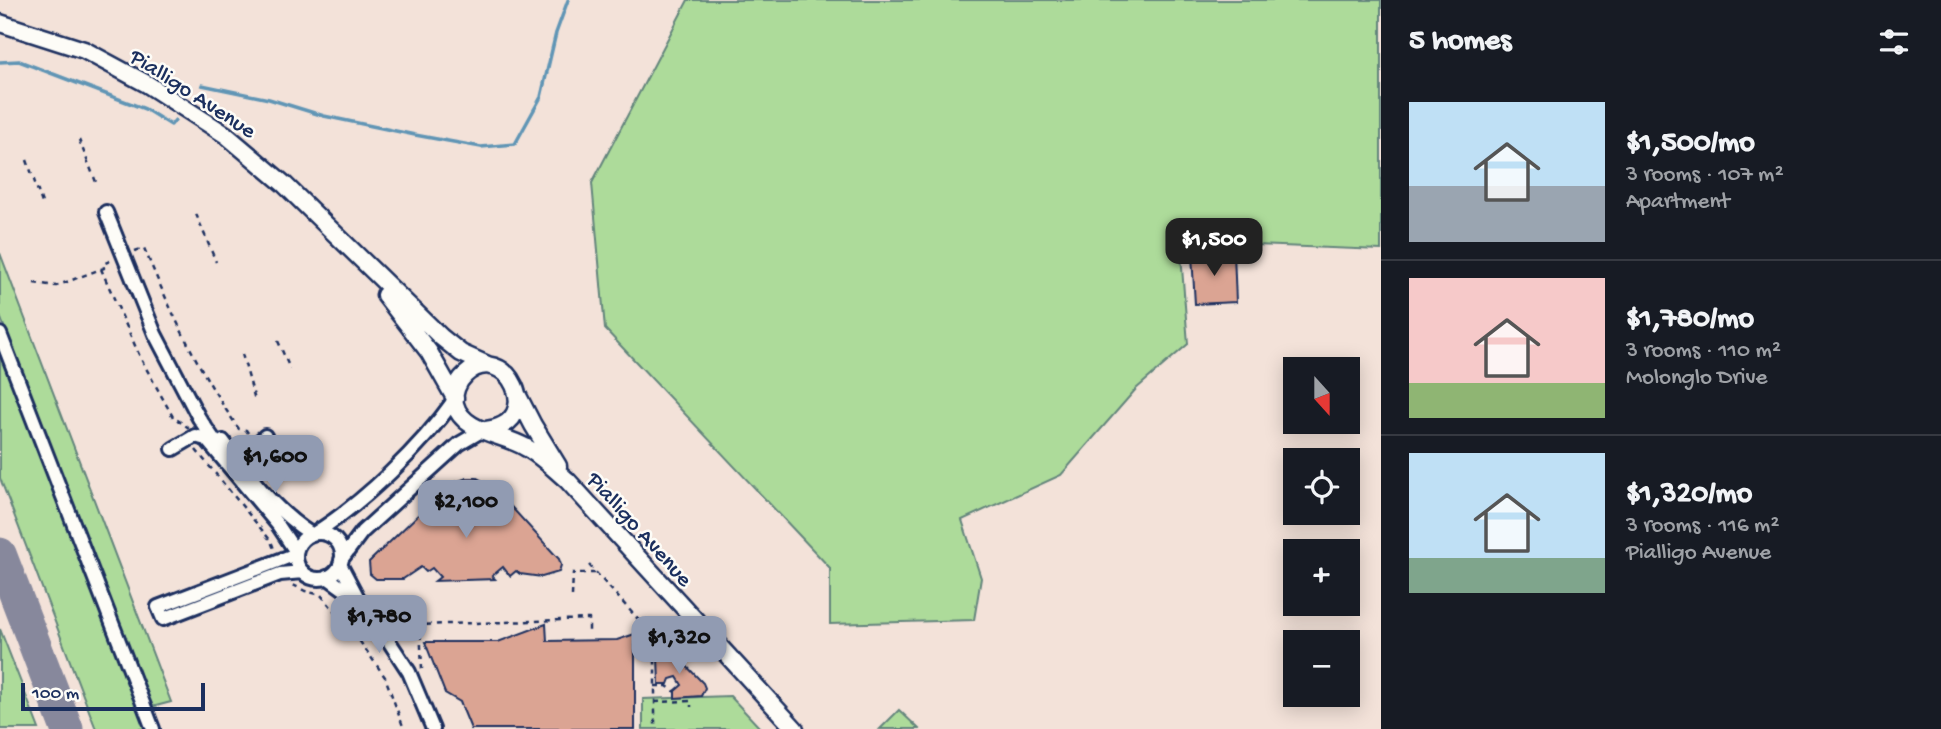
<!DOCTYPE html>
<meta charset="utf-8">
<style>
:root{--surface:#171b24;--page:#242831;--text:#f1f3f6;--muted:#9ea1a6;--line:#363941;--accent:#919bb2}
body{margin:0;font-family:"Gochi Hand",sans-serif;background:var(--page);color:var(--text);height:100vh;display:flex;flex-direction:column;font-size:26px;white-space:nowrap}
*{box-sizing:border-box;margin:0}
p{font-size:23px;color:var(--muted)}
.icon{flex:none;width:38px;height:38px;fill:none;stroke:currentColor;stroke-width:2;stroke-linecap:round;stroke-linejoin:round}
.map{position:relative;flex:1;overflow:hidden}
.drawer{display:flex;flex-direction:column;background:var(--surface);width:560px}
.drawer>*{flex:none}
.needle{width:46px;rotate:159deg}
.controls{position:absolute;left:1283px;top:357px;display:grid;gap:14px}
.controls a{display:grid;place-items:center;width:77px;height:77px;border-radius:0px;background:var(--surface);box-shadow:0 4px 18px #0003;font-size:35px}
.scale{position:absolute;left:21px;bottom:18px;width:184px;box-sizing:border-box;padding-left:7px;border:4px solid #1b2f5e;border-top:0;font-size:19px;line-height:24px;white-space:nowrap;color:#1b2f5e;-webkit-text-stroke:5px #fdfcf7;paint-order:stroke}
.price{position:absolute;translate:-50% -60px;padding:0 16px;border-radius:14px;background:var(--accent);color:#111;font-size:23px;line-height:46px;filter:drop-shadow(0 2px 4px #0008)}
.price::after{content:'';position:absolute;left:50%;top:42px;width:21px;height:16px;margin-left:-10px;background:inherit;clip-path:polygon(0 0,100% 0,50% 100%)}
.price.active{background:#222;color:#fff}
ul{padding:0;list-style:none}
li{display:flex;align-items:center;gap:21px;height:175px;padding:0 28px}
li+li{border-top:2px solid var(--line)}
li span{display:grid;place-items:center;flex:none;width:196px;height:140px;border-radius:0px;color:#555}
li>.icon{margin-inline-start:auto}
span .icon{width:84px;height:84px;fill:#fffc;stroke-width:1}
li b{font-size:30px}
h2{display:flex;justify-content:space-between;align-items:center;height:84px;padding:0 28px;font-size:30px}
main{display:flex;flex:1;min-height:0}
.map>svg:first-child{display:block}
.green{fill:#addb9a;stroke:#64857c;stroke-width:2}
.lines{fill:none;stroke-linecap:round;stroke-linejoin:round}
.stream{stroke:#6095b5;stroke-width:3.5}
.taxiway{stroke:#87889c;stroke-width:33}
.building{fill:#dba493;stroke:#1b2f5e;stroke-width:2}
.minor-casing{stroke:#1b2f5e;stroke-width:18}
.major-casing{stroke:#1b2f5e;stroke-width:21}
.path{stroke:#1b2f5e;stroke-width:2.5;stroke-dasharray:5 5;stroke-linecap:butt}
.minor{stroke:#fdfcf7;stroke-width:12}
.major{stroke:#fdfcf7;stroke-width:16}
.labels{text-anchor:middle;stroke-width:5;stroke-linejoin:round;paint-order:stroke}
.street-label{font-size:23px;fill:#1b2f5e;stroke:#fdfcf7}
</style>
<main>
<div class="map">
<svg width="1381" height="729" viewBox="0 0 1381 729">
<rect width="100%" height="100%" fill="#f3e2d9"/>
<filter id="ink" filterUnits="userSpaceOnUse"><feTurbulence type="fractalNoise" baseFrequency=".0143" numOctaves="2"/><feDisplacementMap in="SourceGraphic" scale="14" xChannelSelector="R" yChannelSelector="G"/><feConvolveMatrix kernelMatrix="1 2 1 2 8 2 1 2 1" color-interpolation-filters="sRGB"/></filter>
<g filter="url(#ink)">
<path class="green" d="M 688,0 L 1381,0 L 1381,250 L 1180,242 L 1188,344 L 1136,389 L 1061,475 L 962,520 L 981,578 L 974,620 L 830,624 L 830,568 L 605,329 L 592,183 Z
M 0,253 L 171,702 L 152,707 L 0,316 Z
M 0,348 L 148,729 L 96,729 L 0,478 Z
M 0,629 L 39,729 L 0,729 Z
M 730,696 L 761,729 L 643,729 L 643,699 Z
M 899,710 L 919,729 L 880,729 Z"/>
<g class="lines">
<path class="stream" d="M 0,62 L 19,61 L 145,109 L 171,125 L 175,120
M 202,85 L 269,99 L 324,116 L 415,135 L 481,147 L 515,144 L 541,97 L 556,33 L 568,0"/>
<path class="taxiway" d="M 0,554 L 67,729"/>
</g>
<path class="building" d="M 1234,253 L 1236,302 L 1195,304 L 1192,255 Z
M 467,478 L 477,478 L 492,486 L 559,559 L 561,565 L 559,572 L 542,577 L 520,574 L 516,571 L 510,576 L 503,567 L 492,576 L 495,579 L 435,581 L 440,577 L 432,568 L 426,572 L 421,567 L 403,579 L 376,579 L 370,574 L 369,562 L 445,489 L 456,482 Z
M 546,624 L 547,641 L 617,640 L 635,634 L 635,729 L 471,729 L 460,702 L 445,693 L 425,642 L 498,642 Z
M 667,650 L 672,651 L 703,683 L 705,688 L 701,696 L 675,698 L 675,691 L 682,685 L 677,677 L 670,679 L 668,684 L 659,684 L 658,656 Z"/>
<g class="lines">
<g class="minor-casing">
<path id="minor" d="M 106,212 L 155,334 L 199,418 L 221,450 L 225,460
M 0,334 L 153,729
M 223,441 C 248,475 275,511 311,534
M 173,449 L 195,436 L 206,439 L 278,525 L 296,552
M 255,474 L 248,463 L 248,452 L 265,436
M 315,533 C 364,502 421,447 455,399
M296 556a23 23 0 1 1 46 0a23 23 0 1 1-46 0Z
M 296,554 L 158,607 L 163,619 L 280,574 L 303,572
M 341,560 L 362,532 L 459,444 L 483,430
M 340,564 L 359,600 L 381,629 L 409,672 L 433,729
M 327,577 L 356,598"/>
</g>
<g class="major-casing">
<path id="major" d="M 0,23 L 84,50 L 147,84 L 226,135 L 284,184 L 441,337 L 461,353 L 490,366
M 385,295 L 429,352 L 455,398
M 518,396 L 533,425 L 558,466
M 486,430 C 549,423 505,337 465,375 C 457,382 453,394 455,404 C 462,432 503,434 525,447 C 541,455 554,469 567,480 L 795,729"/>
</g>
<path class="path" d="M 79,140 L 96,182
M 27,160 L 42,203
M 196,214 L 216,262
M 135,251 L 144,248 C 171,312 199,372 239,429 L 246,430 L 250,436
M 101,269 L 104,268 L 103,264 L 112,260
M 34,283 L 56,286 L 101,269 L 141,359 L 173,417 L 189,428
M 278,341 L 290,369
M 242,354 L 255,400
M 196,450 L 271,541 L 274,549
M 261,462 L 266,457 L 262,452
M 266,467 L 279,482 L 274,485
M 589,565 L 655,638 L 655,729
M 293,585 L 305,591 L 321,595 L 356,636 L 385,677 L 404,729
M 572,596 L 573,573 L 595,573
M 422,669 L 420,625 L 589,619 L 589,634
M 655,686 L 667,686 L 675,692
M 655,702 L 691,701 L 691,707"/>
<use href="#minor" class="minor"/>
<use href="#major" class="major"/>
</g>
</g>
<g class="labels">
<g class="street-label">
<text transform="translate(194 92) rotate(33)" y="8">Pialligo Avenue</text>
<text transform="translate(641 528) rotate(48)" y="8">Pialligo Avenue</text>
</g>
</g>
</svg>
<div class="controls">
<a><svg class="needle" viewBox="-14 -14 28 28"><path d="M0-13l5 13h-10z" fill="#e53935"/><path d="M0 13l5-13h-10z" fill="#9ea1a6"/></svg></a>
<a><svg class="icon" aria-label="locate" viewBox="0 0 24 24"><circle cx="12" cy="12" r="6"/><path d="M12 2v4M12 18v4M2 12h4M18 12h4"/></svg></a>
<a>+</a>
<a>−</a>
</div>
<div class="scale">100 m</div>
<b class="price active" style="left:1214px;top:278px">$1,500</b>
<b class="price" style="left:275px;top:495px">$1,600</b>
<b class="price" style="left:466px;top:540px">$2,100</b>
<b class="price" style="left:379px;top:655px">$1,780</b>
<b class="price" style="left:679px;top:676px">$1,320</b>
</div>
<section class="drawer">
<h2>5 homes<svg class="icon" aria-label="filters" viewBox="0 0 24 24"><path d="M4 7h16M4 17h16"/><circle cx="9" cy="7" r="2"/><circle cx="15" cy="17" r="2"/></svg></h2>
<ul>
<li><span style="background:linear-gradient(#bfe0f5 60%,#9aa5b1 0)"><svg class="icon" aria-label="home" viewBox="0 0 24 24"><path d="M3 11l9-7 9 7M6 9v11h12V9"/></svg></span><div><b>$1,500/mo</b><p>3 rooms · 107 m²</p><p>Apartment</p></div></li>
<li><span style="background:linear-gradient(#f6c9c9 75%,#8fb573 0)"><svg class="icon" aria-label="home" viewBox="0 0 24 24"><path d="M3 11l9-7 9 7M6 9v11h12V9"/></svg></span><div><b>$1,780/mo</b><p>3 rooms · 110 m²</p><p>Molonglo Drive</p></div></li>
<li><span style="background:linear-gradient(#bfe0f5 75%,#7fa58c 0)"><svg class="icon" aria-label="home" viewBox="0 0 24 24"><path d="M3 11l9-7 9 7M6 9v11h12V9"/></svg></span><div><b>$1,320/mo</b><p>3 rooms · 116 m²</p><p>Pialligo Avenue</p></div></li>
</ul>
</section>
</main>
